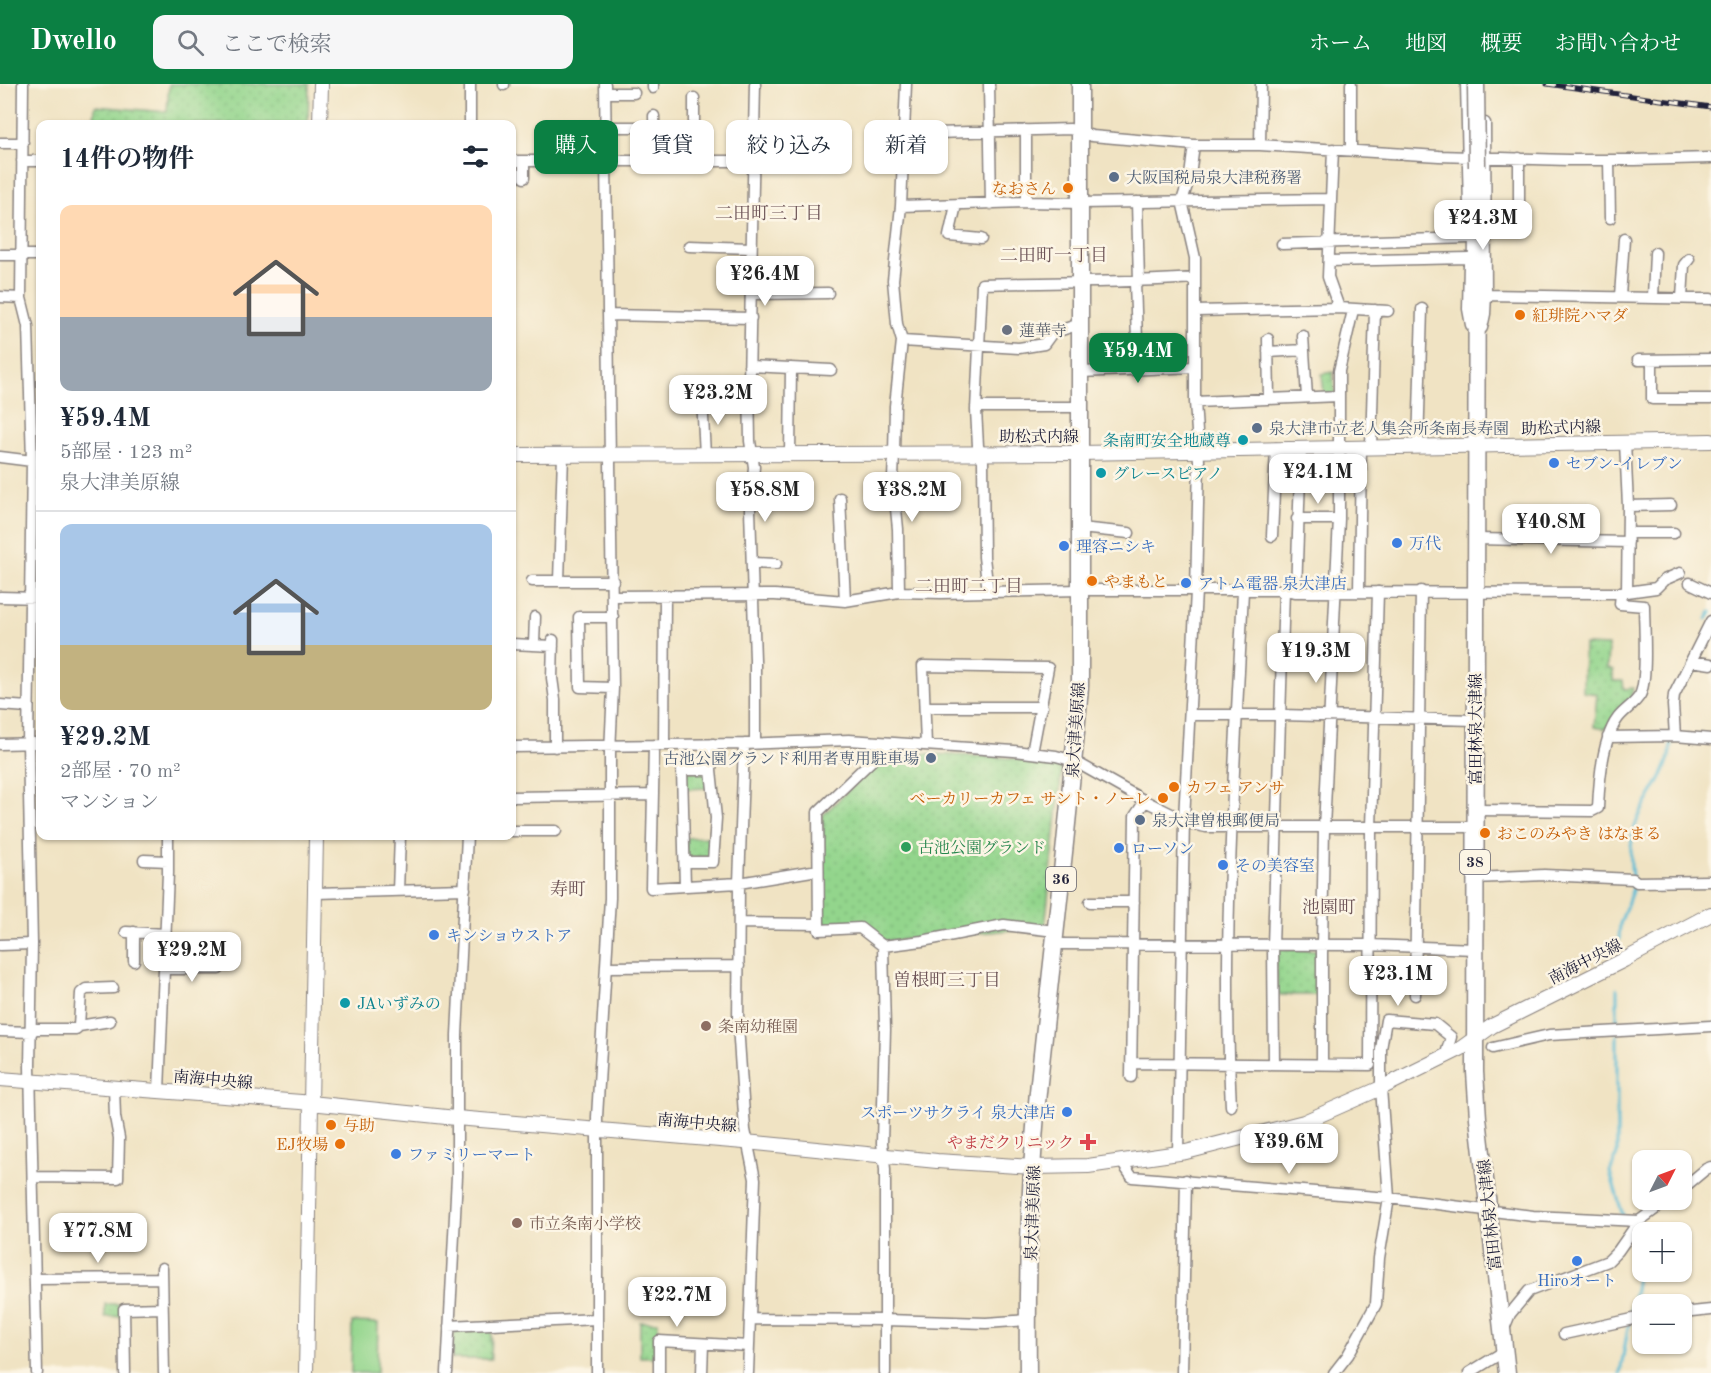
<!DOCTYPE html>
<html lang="ja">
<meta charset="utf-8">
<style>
:root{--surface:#fff;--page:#f6f6f7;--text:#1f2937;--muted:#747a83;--line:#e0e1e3;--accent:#0b8043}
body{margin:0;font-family:"Old Standard TT","Noto Serif JP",serif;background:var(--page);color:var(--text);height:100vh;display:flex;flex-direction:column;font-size:22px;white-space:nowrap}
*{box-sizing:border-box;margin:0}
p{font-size:20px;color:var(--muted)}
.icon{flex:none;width:33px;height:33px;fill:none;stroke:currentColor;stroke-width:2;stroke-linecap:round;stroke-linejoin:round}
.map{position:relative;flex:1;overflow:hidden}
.panel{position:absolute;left:36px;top:36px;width:480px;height:720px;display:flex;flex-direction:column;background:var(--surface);border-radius:12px;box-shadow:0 2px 4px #0004}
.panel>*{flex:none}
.top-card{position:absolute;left:534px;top:36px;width:570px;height:54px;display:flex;gap:12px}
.needle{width:39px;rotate:48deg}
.controls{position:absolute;left:1632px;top:1066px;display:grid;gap:12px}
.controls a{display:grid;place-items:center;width:60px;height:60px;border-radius:12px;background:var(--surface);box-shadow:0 2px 4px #0004;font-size:30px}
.price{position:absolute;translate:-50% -51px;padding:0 14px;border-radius:12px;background:#fff;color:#222;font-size:20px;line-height:39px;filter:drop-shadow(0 2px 3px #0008)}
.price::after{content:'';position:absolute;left:50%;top:36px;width:18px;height:14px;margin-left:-9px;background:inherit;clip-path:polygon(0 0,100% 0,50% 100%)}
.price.current{background:var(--accent);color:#fff}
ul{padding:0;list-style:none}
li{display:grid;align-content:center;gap:12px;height:318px;padding:0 24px}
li+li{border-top:2px solid var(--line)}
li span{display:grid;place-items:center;height:186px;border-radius:12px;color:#555}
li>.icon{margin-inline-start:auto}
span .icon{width:108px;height:108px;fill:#fffc;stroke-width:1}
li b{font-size:26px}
h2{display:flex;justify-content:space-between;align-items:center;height:72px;padding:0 24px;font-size:26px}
.tag{padding:0 21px;border-radius:12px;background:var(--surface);box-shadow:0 2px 4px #0004;font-size:21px;line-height:54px}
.tag.current{background:var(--accent);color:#fff}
header{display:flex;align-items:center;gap:36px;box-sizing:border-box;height:84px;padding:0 30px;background:var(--accent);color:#fff}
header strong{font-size:28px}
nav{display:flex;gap:33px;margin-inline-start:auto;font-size:21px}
.search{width:420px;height:54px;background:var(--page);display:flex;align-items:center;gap:15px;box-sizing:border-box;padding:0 21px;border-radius:12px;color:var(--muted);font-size:22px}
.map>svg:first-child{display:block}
.grass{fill:#93d58c;stroke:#5a7c64;stroke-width:1.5}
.park{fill:url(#park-dots);stroke:#5a7c64;stroke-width:1.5}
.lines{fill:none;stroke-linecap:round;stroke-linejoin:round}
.stream{stroke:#56bad5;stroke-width:3}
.minor-casing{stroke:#89827f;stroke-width:13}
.tertiary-casing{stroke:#89827f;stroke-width:16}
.primary-casing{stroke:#89827f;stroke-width:19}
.minor{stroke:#fff;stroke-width:10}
.tertiary{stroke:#fff;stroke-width:14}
.primary{stroke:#fff;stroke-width:16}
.rail-casing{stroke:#22223b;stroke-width:5}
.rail{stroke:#fcf5e5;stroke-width:3;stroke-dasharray:9;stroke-linecap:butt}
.primary-bridge-casing{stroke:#89827f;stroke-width:19;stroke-linecap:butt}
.primary-bridge{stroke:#fff;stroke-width:16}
.service-dot{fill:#5c6f8a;stroke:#fcf5e5;stroke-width:2}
.food-dot{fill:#e8710a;stroke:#fcf5e5;stroke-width:2}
.worship-dot{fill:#6b7280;stroke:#fcf5e5;stroke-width:2}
.culture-dot{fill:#0f9aa8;stroke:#fcf5e5;stroke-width:2}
.shop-dot{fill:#3f7fe0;stroke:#fcf5e5;stroke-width:2}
.leisure-dot{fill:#2e9e5b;stroke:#fcf5e5;stroke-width:2}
.education-dot{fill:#8d6e63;stroke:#fcf5e5;stroke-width:2}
.health-dot{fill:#e0444e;stroke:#fcf5e5;stroke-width:2}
.labels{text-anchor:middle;stroke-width:5;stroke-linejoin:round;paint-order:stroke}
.shield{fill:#fcf5e5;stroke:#63616e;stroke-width:1.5}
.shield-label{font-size:15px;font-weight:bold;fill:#22223b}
.service-label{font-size:16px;fill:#4e5e75;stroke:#fcf5e5;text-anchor:start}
.food-label{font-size:16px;fill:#c56008;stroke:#fcf5e5;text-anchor:start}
.worship-label{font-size:16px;fill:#5b616d;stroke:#fcf5e5;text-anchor:start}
.street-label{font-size:16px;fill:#22223b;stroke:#fcf5e5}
.culture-label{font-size:16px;fill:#0d838f;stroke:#fcf5e5;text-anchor:start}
.shop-label{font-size:16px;fill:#366cbe;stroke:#fcf5e5;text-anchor:start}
.leisure-label{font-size:16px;fill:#27864d;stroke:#fcf5e5;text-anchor:start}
.education-label{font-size:16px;fill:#785e54;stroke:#fcf5e5;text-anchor:start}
.health-label{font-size:16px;fill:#be3a42;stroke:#fcf5e5;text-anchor:end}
.neighbourhood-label{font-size:18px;fill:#6c5357;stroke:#fcf5e5}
</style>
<header>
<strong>Dwello</strong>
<div class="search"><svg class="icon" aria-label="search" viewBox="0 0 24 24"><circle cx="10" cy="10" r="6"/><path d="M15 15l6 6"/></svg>ここで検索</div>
<nav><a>ホーム</a><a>地図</a><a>概要</a><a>お問い合わせ</a></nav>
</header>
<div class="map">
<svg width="1711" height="1289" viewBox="0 0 1711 1289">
<defs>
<pattern id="park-dots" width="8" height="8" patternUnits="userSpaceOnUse" patternTransform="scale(1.5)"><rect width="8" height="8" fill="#93d58c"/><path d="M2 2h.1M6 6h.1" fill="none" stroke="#7eb77a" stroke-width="1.8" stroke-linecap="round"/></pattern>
</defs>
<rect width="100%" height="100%" fill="#fcf5e5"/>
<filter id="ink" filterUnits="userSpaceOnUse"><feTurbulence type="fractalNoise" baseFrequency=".0167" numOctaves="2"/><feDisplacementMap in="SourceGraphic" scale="12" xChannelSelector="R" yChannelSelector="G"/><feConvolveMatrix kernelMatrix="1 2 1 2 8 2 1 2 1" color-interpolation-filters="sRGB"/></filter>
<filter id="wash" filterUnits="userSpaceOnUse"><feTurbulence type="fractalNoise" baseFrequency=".008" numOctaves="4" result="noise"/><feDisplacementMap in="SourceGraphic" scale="24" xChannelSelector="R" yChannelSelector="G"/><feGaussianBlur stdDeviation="1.35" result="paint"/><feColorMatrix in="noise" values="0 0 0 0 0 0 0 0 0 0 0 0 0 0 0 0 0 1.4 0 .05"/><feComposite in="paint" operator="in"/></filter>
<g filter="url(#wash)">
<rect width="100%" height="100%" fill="#f0e3c3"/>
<path class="grass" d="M 352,1238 L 378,1239 L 377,1289 L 351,1289 Z"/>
<path class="park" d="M 169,0 L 309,0 L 308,40 L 94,40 L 95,22 L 167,28 Z
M 1333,288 L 1335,311 L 1324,311 L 1322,290 Z
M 1584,561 L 1608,562 L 1607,584 L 1613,586 L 1613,597 L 1623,597 L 1624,605 L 1633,604 L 1631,615 L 1605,645 L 1594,643 L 1597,610 L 1583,608 Z
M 888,668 L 998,673 L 1053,679 L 1062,684 L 1045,843 L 888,857 L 881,855 L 863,841 L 824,842 L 822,840 L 823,731 Z
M 685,687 L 708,688 L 707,704 L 685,705 Z
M 710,753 L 710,773 L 686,774 L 686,754 Z
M 1278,865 L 1315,866 L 1317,868 L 1318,911 L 1278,911 L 1276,870 Z
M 105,1220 L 122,1220 L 122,1232 L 105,1233 Z
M 640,1238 L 658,1238 L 658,1252 L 655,1253 L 655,1273 L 640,1273 Z
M 492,1242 L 491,1275 L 452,1275 L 455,1243 Z"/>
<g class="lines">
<path class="stream" d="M 1707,535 L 1711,528
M 1632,793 C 1630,776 1630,753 1637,737 C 1648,711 1672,686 1671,656
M 1619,856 L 1620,840 L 1633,804 L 1633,800
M 1617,905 L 1617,945
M 1617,951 L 1617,1070 L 1610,1088 L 1623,1132
M 1620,1289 L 1638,1188 L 1630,1155"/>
</g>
</g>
<g filter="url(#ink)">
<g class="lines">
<g class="minor-casing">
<path id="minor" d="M 23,0 L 21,214 L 28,242 L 32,377 L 28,659 L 32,860 L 30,983 L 37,1289
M 653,0 L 653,4
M 755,0 L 749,298 L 750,357 L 754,383 L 750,426 L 755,576 L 755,660
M 989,0 L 991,120
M 1466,0 L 1469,124
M 504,1 L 504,0
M 605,9 L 634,9
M 694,14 L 694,76
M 654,32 L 655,76
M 1472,39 L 1485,39 L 1486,211 L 1485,230 L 1482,244
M 470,40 L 470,0
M 605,43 L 636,43
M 905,50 L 1070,45 L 1092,52 L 1194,61 L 1260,61 L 1439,72 L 1568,76 L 1635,76 L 1711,74
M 0,59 L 23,59
M 1260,61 L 1261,0
M 1333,65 L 1328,193 L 1339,224
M 1351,65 L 1351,0
M 1609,76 L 1610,134
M 22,77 L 40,77
M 512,77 L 752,77
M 524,94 L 524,77
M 1026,118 L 1026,46
M 1137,118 L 1139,198
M 956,121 L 949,152 L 981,155
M 901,122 L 1026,118 L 1081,119 L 1331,115
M 1487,134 L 1519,133 L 1519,74
M 1282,160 L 1469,154
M 689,162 L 751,164
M 0,171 L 40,171
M 1329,177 L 1469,174
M 1469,179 L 1468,225 L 1471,241
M 1135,198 L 1138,285
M 751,210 L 828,209
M 1486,211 L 1711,215
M 1620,212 L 1624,155
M 0,213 L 21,214
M 1653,213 L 1655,169
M 1682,214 L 1684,181 L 1689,175
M 1196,227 L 1339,224 L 1388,227
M 608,231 L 751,234
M 1303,252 L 1307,313
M 1268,255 L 1269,315
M 902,257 L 1019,264 L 1044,260 L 1052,249 L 1080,240
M 1268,268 L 1304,266
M 1638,276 L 1711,275
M 1652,276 L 1652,315 L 1711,315
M 749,282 L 831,286
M 1081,288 L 1195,283
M 702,314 L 705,371
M 1195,318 L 1339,312
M 976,323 L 1080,323
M 1371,363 L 1375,226
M 1418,363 L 1422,225
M 790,370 L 791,284
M 0,373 L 32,377
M 840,414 L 845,517
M 1628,422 L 1671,421
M 1297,435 L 1339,435
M 1080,444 L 1129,449
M 1628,449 L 1674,449
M 1272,452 L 1276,364
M 1476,455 L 1628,458
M 752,479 L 776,480
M 532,497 L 613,497
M 559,497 L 563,371
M 1690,499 L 1711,509
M 899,508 L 898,445 L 893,394 L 894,370 L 895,322 L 902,257 L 897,240 L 893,196 L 901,122 L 906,0
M 988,508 L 984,473 L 983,377 L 978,362 L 976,326 L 982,200 C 1053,198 1124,199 1195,194
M 1296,508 L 1301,364
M 1359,508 L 1361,363
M 1627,508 L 1656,504 L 1664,496 L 1680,489
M 1621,509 L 1627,508 L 1628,422 L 1625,358
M 613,512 L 775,511 L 845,517 L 899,508 L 941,509 L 1080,506 L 1284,506 L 1296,508 L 1621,509 L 1620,520 L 1644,522 C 1644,541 1648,596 1640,611 C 1635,620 1624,626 1618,634 C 1602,655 1599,699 1598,724 L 1592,727 L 1475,726
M 0,513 L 40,514
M 613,533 L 579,533 L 580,603 L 613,604
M 553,556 L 552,594 L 555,616 L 555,663
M 512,560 L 553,562
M 534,560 L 535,533
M 1691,577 L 1711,580
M 0,621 L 28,623
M 925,623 L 1042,623
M 1190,631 L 1281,631 L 1475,636
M 1675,652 L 1673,621 L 1674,611 L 1711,537
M 1608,653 L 1675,652 L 1711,655
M 0,660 L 40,659
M 744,660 L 739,799 L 738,941 L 745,1046 L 755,1095 L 748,1289
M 654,661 L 651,804 L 739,799 L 818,786
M 664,661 L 665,511
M 926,661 L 923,582 L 1048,584 L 1032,669
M 512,663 L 744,660 L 849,656 L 1014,667 L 1056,672 L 1074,677 L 1145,717 L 1192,740 L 1206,743 L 1476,743
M 512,713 L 652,711
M 512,747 L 556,747
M 144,776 L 168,777
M 685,778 L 713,778 L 716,734 L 711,686
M 1475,794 L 1544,791 L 1633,795 L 1637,798 L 1711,797
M 685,802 L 682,686 L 711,686 L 713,660
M 398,807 L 400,752
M 316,809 L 465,805
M 1090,818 L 1134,818
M 739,839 L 819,840
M 126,848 L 166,850
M 1054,860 L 1369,861 L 1475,865
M 0,861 L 32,860
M 883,862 L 860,844 L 819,846 L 818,728 L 890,659
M 134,877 L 134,848
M 607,883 L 739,882
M 164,885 L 219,885
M 1415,911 L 1421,507
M 79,942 L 110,937
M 32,945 L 76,945 L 79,942 L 81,909 L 86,905 L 113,904
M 0,947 L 32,948
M 1493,964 L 1549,951 L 1711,942
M 1132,979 L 1370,981 L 1371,744 L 1378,508
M 1274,979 L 1273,862 L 1284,506
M 1322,980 L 1322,862 L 1324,744 L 1339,435 L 1339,287 L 1353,226
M 1131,993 L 1135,732 L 1145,717
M 159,1007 L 168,789 L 168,752
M 1231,1022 C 1222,851 1235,678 1243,507
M 1178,1069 L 1184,735 L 1196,507 L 1199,377 L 1195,318 L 1195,174 L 1182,117 L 1190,92 L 1194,61
M 1121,1077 L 1132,1093 L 1389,1114 L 1533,1132 L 1639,1137
M 33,1093 L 118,1094 L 119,1054 L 115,1033 L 114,1003
M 1682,1105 L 1706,1085 L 1711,1083
M 162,1184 L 164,1289
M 35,1195 L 162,1194
M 1682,1229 L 1711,1226
M 750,1235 L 886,1236 L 986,1239 L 1027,1236
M 449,1242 L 597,1235
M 1503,1247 L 1510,1230 L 1529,1207 L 1608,1177 L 1618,1167 L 1639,1137 L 1668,1116
M 1564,1250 L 1642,1233
M 125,1289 L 124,1225 L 162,1224
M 447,1289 L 457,1092 L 457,951 L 467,752
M 597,1289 L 597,1033 L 610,814 L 610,668 L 613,604 L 605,0
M 659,1289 L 659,1257 L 749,1262
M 702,1289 L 703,1260
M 885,1289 L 885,1085 L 882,1059 L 885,945 L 883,862 L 922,857 L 1004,841 L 1055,847
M 1182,1289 L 1186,1096
M 1334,1289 L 1348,1271 L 1376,1220 L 1379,1174 L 1389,1114 L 1381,1004 L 1381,965 L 1386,936 L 1435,940 L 1451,953 L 1446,970
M 1469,1289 L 1505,1267"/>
</g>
<g class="tertiary-casing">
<path id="tertiary" d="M 320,40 L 321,0
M 512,371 L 1080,369 L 1711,357
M 0,995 L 301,1018 L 456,1034 L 756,1059 L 937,1077 L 1033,1083 L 1088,1082 L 1186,1068 L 1304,1038 L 1381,1004 L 1460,965 L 1492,942 L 1624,876 L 1711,830
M 306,1289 L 316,752"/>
</g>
<g class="primary-casing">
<path id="primary" d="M 1477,83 L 1475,988 L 1478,1034 L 1507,1289
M 1028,1289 C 1027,1196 1029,1101 1038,1008 C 1052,873 1069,738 1080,602 L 1080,0"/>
</g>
<use href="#minor" class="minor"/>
<use href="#tertiary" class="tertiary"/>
<use href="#primary" class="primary"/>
<g class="rail-casing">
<path id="rail" d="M 1547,0 L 1711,23"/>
</g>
<use href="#rail" class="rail"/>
<g class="primary-bridge-casing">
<path id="primary-bridge" d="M 1476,0 L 1477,83"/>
</g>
<use href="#primary-bridge" class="primary-bridge"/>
</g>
</g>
<g class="service-dot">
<circle cx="1114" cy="93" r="6"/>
<circle cx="1257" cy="344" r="6"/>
<circle cx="931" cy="674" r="6"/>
<circle cx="1140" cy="736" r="6"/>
</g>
<g class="food-dot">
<circle cx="1068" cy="104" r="6"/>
<circle cx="1520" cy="231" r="6"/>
<circle cx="1092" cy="497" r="6"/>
<circle cx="1174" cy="703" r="6"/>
<circle cx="1163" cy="714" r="6"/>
<circle cx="1485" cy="749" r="6"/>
<circle cx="331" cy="1041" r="6"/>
<circle cx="340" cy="1060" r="6"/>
</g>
<circle class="worship-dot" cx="1007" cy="246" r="6"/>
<g class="culture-dot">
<circle cx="1243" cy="356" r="6"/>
<circle cx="1101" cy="389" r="6"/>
<circle cx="345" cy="919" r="6"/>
</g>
<g class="shop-dot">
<circle cx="1554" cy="379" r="6"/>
<circle cx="1397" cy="459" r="6"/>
<circle cx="1064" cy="462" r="6"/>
<circle cx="1186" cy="499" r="6"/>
<circle cx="1119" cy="764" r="6"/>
<circle cx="1223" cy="781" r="6"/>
<circle cx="434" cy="851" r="6"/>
<circle cx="1067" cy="1028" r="6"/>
<circle cx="396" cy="1070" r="6"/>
<circle cx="1577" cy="1177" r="6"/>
</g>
<circle class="leisure-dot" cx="906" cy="763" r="6"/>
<g class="education-dot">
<circle cx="706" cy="942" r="6"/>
<circle cx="517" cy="1139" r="6"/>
</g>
<path class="health-dot" d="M1085 1049h6v6h6v6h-6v6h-6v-6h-6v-6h6z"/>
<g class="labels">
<g class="shield">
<rect x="1460" y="766" width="30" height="24" rx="4.5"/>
<rect x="1046" y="783" width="30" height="24" rx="4.5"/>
</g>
<g class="shield-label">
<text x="1475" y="783">38</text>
<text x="1061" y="800">36</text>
</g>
<g class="service-label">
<text x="1126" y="99">大阪国税局泉大津税務署</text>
<text x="1269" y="350">泉大津市立老人集会所条南長寿園</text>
<text x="919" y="680" text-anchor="end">古池公園グランド利用者専用駐車場</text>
<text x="1152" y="742">泉大津曽根郵便局</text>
</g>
<g class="food-label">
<text x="1056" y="110" text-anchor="end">なおさん</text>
<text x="1532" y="237">紅琲院ハマダ</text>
<text x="1104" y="503">やまもと</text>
<text x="1186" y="709">カフェ アンサ</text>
<text x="1151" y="720" text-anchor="end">ベーカリーカフェ サント・ノーレ</text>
<text x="1497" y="755">おこのみやき はなまる</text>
<text x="343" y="1047">与助</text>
<text x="328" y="1066" text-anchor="end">EJ牧場</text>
</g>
<g class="worship-label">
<text x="1019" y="252">蓮華寺</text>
</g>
<g class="street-label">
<text transform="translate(1561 343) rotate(-2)" y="6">助松式内線</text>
<text x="1039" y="358">助松式内線</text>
<text transform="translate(1475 645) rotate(-90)" y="6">富田林泉大津線</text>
<text transform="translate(1075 646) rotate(-86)" y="6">泉大津美原線</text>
<text transform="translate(1585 877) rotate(-27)" y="6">南海中央線</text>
<text transform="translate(213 995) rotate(5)" y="6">南海中央線</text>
<text transform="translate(697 1038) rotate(5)" y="6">南海中央線</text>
<text transform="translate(1032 1129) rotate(-88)" y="6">泉大津美原線</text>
<text transform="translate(1489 1131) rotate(-96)" y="6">富田林泉大津線</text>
</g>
<g class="culture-label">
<text x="1231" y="362" text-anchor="end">条南町安全地蔵尊</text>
<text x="1113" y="395">グレースピアノ</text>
<text x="357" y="925">JAいずみの</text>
</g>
<g class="shop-label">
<text x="1566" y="385">セブン-イレブン</text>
<text x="1409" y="465">万代</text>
<text x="1076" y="468">理容ニシキ</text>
<text x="1198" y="505">アトム電器 泉大津店</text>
<text x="1131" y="770">ローソン</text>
<text x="1235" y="787">その美容室</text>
<text x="446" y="857">キンショウストア</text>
<text x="1055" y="1034" text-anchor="end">スポーツサクライ 泉大津店</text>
<text x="408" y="1076">ファミリーマート</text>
<text x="1577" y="1202" text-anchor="middle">Hiroオート</text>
</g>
<g class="leisure-label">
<text x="918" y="769">古池公園グランド</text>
</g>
<g class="education-label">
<text x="718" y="948">条南幼稚園</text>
<text x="529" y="1145">市立条南小学校</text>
</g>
<g class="health-label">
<text x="1074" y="1064">やまだクリニック</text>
</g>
<g class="neighbourhood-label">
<text x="769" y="135">二田町三丁目</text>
<text x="1054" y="177">二田町一丁目</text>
<text x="969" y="508">二田町二丁目</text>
<text x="568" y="811">寿町</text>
<text x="1329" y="829">池園町</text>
<text x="947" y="902">曽根町三丁目</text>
</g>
</g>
</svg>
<div class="controls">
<a><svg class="needle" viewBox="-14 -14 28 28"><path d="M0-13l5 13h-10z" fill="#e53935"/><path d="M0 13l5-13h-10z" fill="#747a83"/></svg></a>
<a>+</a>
<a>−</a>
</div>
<b class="price" style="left:1483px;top:167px">¥24.3M</b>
<b class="price" style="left:765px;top:223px">¥26.4M</b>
<b class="price current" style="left:1138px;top:300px">¥59.4M</b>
<b class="price" style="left:718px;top:342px">¥23.2M</b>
<b class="price" style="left:1318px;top:421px">¥24.1M</b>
<b class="price" style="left:765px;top:439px">¥58.8M</b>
<b class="price" style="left:912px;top:439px">¥38.2M</b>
<b class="price" style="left:1551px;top:471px">¥40.8M</b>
<b class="price" style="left:1316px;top:600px">¥19.3M</b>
<b class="price" style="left:192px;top:899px">¥29.2M</b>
<b class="price" style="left:1398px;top:923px">¥23.1M</b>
<b class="price" style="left:1289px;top:1091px">¥39.6M</b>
<b class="price" style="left:98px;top:1180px">¥77.8M</b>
<b class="price" style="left:677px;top:1244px">¥22.7M</b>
<div class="top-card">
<a class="tag current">購入</a>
<a class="tag">賃貸</a>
<a class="tag">絞り込み</a>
<a class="tag">新着</a>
</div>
<section class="panel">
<h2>14件の物件<svg class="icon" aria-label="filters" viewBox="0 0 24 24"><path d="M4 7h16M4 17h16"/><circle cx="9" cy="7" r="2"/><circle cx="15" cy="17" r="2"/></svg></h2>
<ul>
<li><span style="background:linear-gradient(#ffd9b3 60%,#9aa5b1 0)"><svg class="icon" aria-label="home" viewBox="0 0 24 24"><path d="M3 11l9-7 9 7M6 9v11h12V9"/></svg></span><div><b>¥59.4M</b><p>5部屋 · 123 m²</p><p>泉大津美原線</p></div></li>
<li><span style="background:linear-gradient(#a9c7e8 65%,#c2b280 0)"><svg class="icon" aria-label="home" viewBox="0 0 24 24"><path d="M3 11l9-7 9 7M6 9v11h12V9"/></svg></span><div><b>¥29.2M</b><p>2部屋 · 70 m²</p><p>マンション</p></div></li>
</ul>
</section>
</div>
